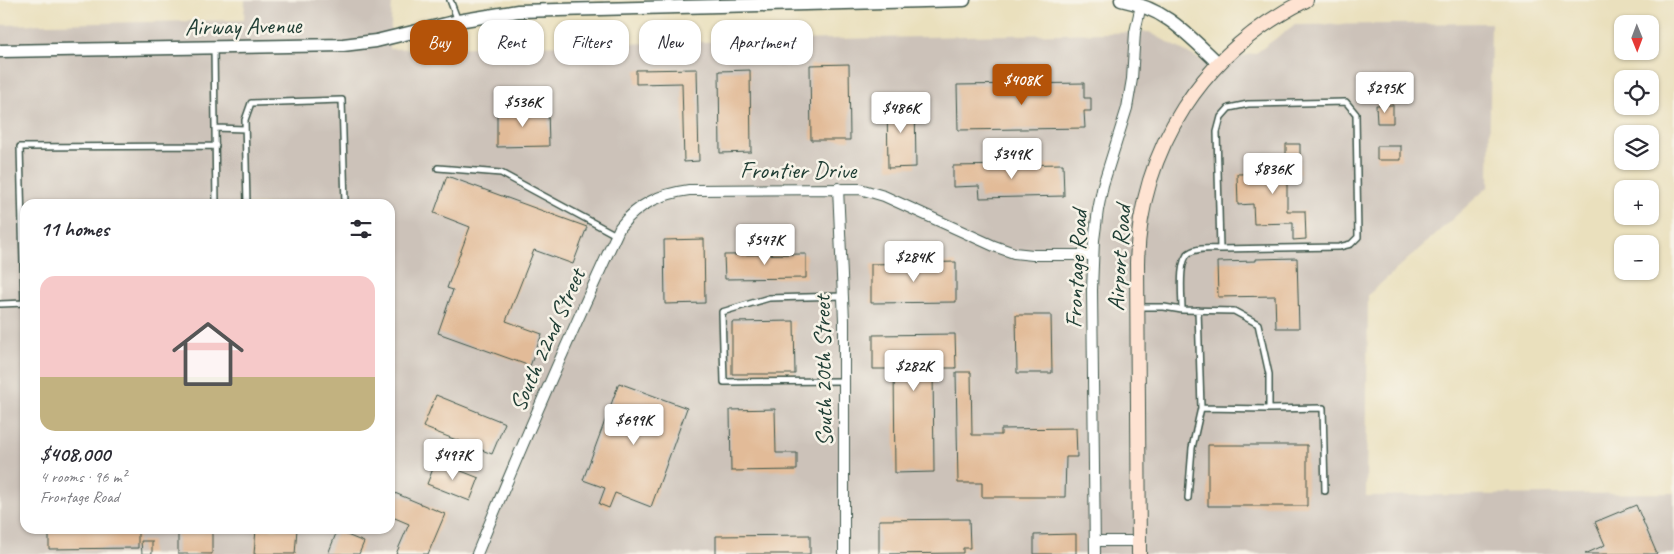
<!DOCTYPE html>
<meta charset="utf-8">
<style>
:root{--surface:#fff;--page:#f7f7f7;--text:#2b2b33;--muted:#7c7c81;--line:#e1e1e2;--accent:#b45309}
body{margin:0;font-family:Caveat,sans-serif;background:var(--page);color:var(--text);height:100vh;display:flex;flex-direction:column;font-size:19px;white-space:nowrap}
*{box-sizing:border-box;margin:0}
p{font-size:16px;color:var(--muted)}
.icon{flex:none;width:28px;height:28px;fill:none;stroke:currentColor;stroke-width:2;stroke-linecap:round;stroke-linejoin:round}
.map{position:relative;flex:1;overflow:hidden}
.details{position:absolute;left:20px;top:199px;width:375px;height:335px;display:flex;flex-direction:column;background:var(--surface);border-radius:15px;box-shadow:0 1px 4px #0004}
.details>*{flex:none}
.hud{position:absolute;left:410px;top:20px;width:475px;height:45px;display:flex;gap:10px}
.needle{width:32px;rotate:179deg}
.tools{position:absolute;left:1614px;top:15px;display:grid;gap:10px}
.tools a{display:grid;place-items:center;width:45px;height:45px;border-radius:10px;background:var(--surface);box-shadow:0 1px 4px #0004;font-size:25px}
.price{position:absolute;translate:-50% -42px;padding:0 11px;border-radius:5px;background:#fff;color:#222;font-size:16px;line-height:32px;filter:drop-shadow(0 1px 2px #0008)}
.price::after{content:'';position:absolute;left:50%;top:30px;width:15px;height:11px;margin-left:-8px;background:inherit;clip-path:polygon(0 0,100% 0,50% 100%)}
.price.current{background:var(--accent);color:#fff}
ul{padding:0;list-style:none}
li{display:grid;align-content:center;gap:10px;height:265px;padding:0 20px}
li+li{border-top:1px solid var(--line)}
li span{display:grid;place-items:center;height:155px;border-radius:15px;color:#555}
li>.icon{margin-inline-start:auto}
span .icon{width:90px;height:90px;fill:#fffc;stroke-width:1}
li b{font-size:21px}
h2{display:flex;justify-content:space-between;align-items:center;height:60px;padding:0 20px;font-size:21px}
.chip{padding:0 18px;border-radius:15px;background:var(--surface);box-shadow:0 1px 4px #0004;font-size:18px;line-height:45px}
.chip.current{background:var(--accent);color:#fff}
.map>svg:first-child{display:block}
.industrial{fill:#ccc2b9;fill-rule:evenodd}
.building{fill:#e2bb98}
.lines{fill:none;stroke-linecap:round;stroke-linejoin:round}
.service-casing{stroke:#3d5549;stroke-width:8}
.minor-casing{stroke:#3d5549;stroke-width:12}
.tertiary-casing{stroke:#3d5549;stroke-width:15}
.secondary-casing{stroke:#3d5549;stroke-width:16}
.service{stroke:#fff;stroke-width:5}
.minor{stroke:#fff;stroke-width:10}
.tertiary{stroke:#fff;stroke-width:12}
.secondary{stroke:#fee3d2;stroke-width:14}
.labels{text-anchor:middle;stroke-width:5;stroke-linejoin:round;paint-order:stroke}
.street-label{font-size:24px;fill:#1f3d34;stroke:#f7f3e8}
</style>
<div class="map">
<svg width="1674" height="554" viewBox="0 0 1674 554">
<rect width="100%" height="100%" fill="#f7f3e8"/>
<filter id="ink" filterUnits="userSpaceOnUse"><feTurbulence type="fractalNoise" baseFrequency=".02" numOctaves="2"/><feDisplacementMap in="SourceGraphic" scale="10" xChannelSelector="R" yChannelSelector="G"/><feConvolveMatrix kernelMatrix="1 2 1 2 8 2 1 2 1" color-interpolation-filters="sRGB"/></filter>
<filter id="wash" filterUnits="userSpaceOnUse"><feTurbulence type="fractalNoise" baseFrequency=".0096" numOctaves="4" result="noise"/><feDisplacementMap in="SourceGraphic" scale="20" xChannelSelector="R" yChannelSelector="G"/><feGaussianBlur stdDeviation="1.12" result="paint"/><feColorMatrix in="noise" values="0 0 0 0 0 0 0 0 0 0 0 0 0 0 0 0 0 1.4 0 .05"/><feComposite in="paint" operator="in"/></filter>
<g filter="url(#wash)">
<rect width="100%" height="100%" fill="#eae0bd"/>
<path class="industrial" d="M 245,0 L 392,0 L 390,49 L 1149,32 L 1208,64 L 1256,53 L 1294,25 L 1491,23 L 1489,186 L 1368,295 L 1366,496 L 1674,493 L 1674,554 L 0,554 L 0,25 L 244,20 ZM 25,204 L 390,204 L 390,529 L 25,529 Z"/>
<g id="blocks">
<path class="building" d="M 849,64 L 850,140 L 811,140 L 810,65 Z
M 697,69 L 699,161 L 684,162 L 682,83 L 636,84 L 636,70 Z
M 750,70 L 751,152 L 720,153 L 719,71 Z
M 1084,83 L 1084,98 L 1091,98 L 1091,111 L 1084,111 L 1085,128 L 958,130 L 957,85 Z
M 915,100 L 916,167 L 888,168 L 887,101 Z
M 1376,105 L 1393,105 L 1393,123 L 1377,123 Z
M 548,108 L 549,146 L 497,147 L 497,109 Z
M 1286,144 L 1300,144 L 1300,174 L 1287,174 L 1287,211 L 1305,211 L 1306,239 L 1293,240 L 1293,223 L 1254,224 L 1253,204 L 1238,205 L 1237,174 L 1286,173 Z
M 1377,146 L 1401,146 L 1401,160 L 1377,160 Z
M 1063,164 L 1064,196 L 980,198 L 979,186 L 953,187 L 953,166 Z
M 447,176 L 587,227 L 573,264 L 534,250 L 506,321 L 542,334 L 530,366 L 438,333 L 453,290 L 447,288 L 470,227 L 434,213 Z
M 704,239 L 705,303 L 665,304 L 664,240 Z
M 806,254 L 806,278 L 725,279 L 724,255 Z
M 1297,258 L 1299,328 L 1276,328 L 1275,296 L 1218,297 L 1217,262 L 1256,261 L 1256,259 Z
M 956,262 L 956,302 L 871,303 L 871,264 Z
M 1016,315 L 1051,315 L 1052,373 L 1017,373 Z
M 794,321 L 795,374 L 732,374 L 732,322 Z
M 955,334 L 956,368 L 933,368 L 934,472 L 895,473 L 894,369 L 873,369 L 873,335 Z
M 956,372 L 971,372 L 972,435 L 1001,435 L 1001,429 L 1076,428 L 1077,457 L 1066,457 L 1065,497 L 982,497 L 982,483 L 958,483 Z
M 619,383 L 687,408 L 651,507 L 615,493 L 609,508 L 599,504 L 605,488 L 583,480 Z
M 436,395 L 505,423 L 492,454 L 423,427 Z
M 775,409 L 776,453 L 797,453 L 797,470 L 731,471 L 730,410 Z
M 1208,445 L 1307,445 L 1307,506 L 1208,506 Z
M 436,461 L 479,478 L 470,501 L 427,484 Z
M 390,491 L 445,514 L 428,554 L 396,554 L 409,524 L 390,516 Z
M 1636,505 L 1657,554 L 1585,554 L 1605,545 L 1595,522 Z
M 969,519 L 970,548 L 963,548 L 963,553 L 879,554 L 879,520 Z
M 49,529 L 138,529 L 138,548 L 49,549 Z
M 178,529 L 212,529 L 212,554 L 178,554 Z
M 256,529 L 297,529 L 295,554 L 254,554 Z
M 337,531 L 364,542 L 359,554 L 328,554 Z
M 1076,534 L 1076,554 L 1034,554 L 1034,535 Z
M 810,535 L 810,554 L 716,554 L 716,536 Z
M 141,541 L 152,541 L 152,554 L 142,554 Z"/>
</g>
</g>
<g filter="url(#ink)">
<use href="#blocks" fill-opacity="0" stroke="#3d5549" stroke-width="1"/>
<g class="lines">
<g class="service-casing">
<path id="service" d="M 450,0 L 458,21
M 214,48 L 216,204
M 215,128 L 245,129
M 438,168 L 501,173 L 616,235
M 247,204 L 245,120 L 251,103 L 342,100 L 345,204
M 843,296 L 769,298 L 722,312 L 724,382 L 844,381
M 24,303 L 20,147 L 216,146
M 0,304 L 25,303
M 1138,307 L 1164,307 L 1182,310 L 1234,311 L 1258,324 L 1269,374 L 1269,409 L 1201,408 L 1198,310
M 1182,310 C 1182,296 1178,261 1189,253 C 1198,247 1211,249 1220,249 L 1339,247 L 1351,244 L 1358,237 L 1356,114 L 1346,102 L 1248,104 L 1229,108 L 1221,117 L 1217,132 L 1220,249
M 1269,409 L 1323,408 L 1325,491
M 1188,498 L 1192,448 L 1201,408"/>
</g>
<g class="minor-casing">
<path id="minor" d="M 838,188 L 844,320 L 844,554
M 1095,541 L 1139,541
M 477,554 C 522,444 570,335 620,227 C 638,204 660,194 689,190 L 860,189 L 884,196 L 994,246 L 1014,253 L 1033,255 L 1093,255
M 1095,554 L 1092,290 L 1094,240 L 1098,210 L 1103,185 L 1127,108 L 1132,79 L 1135,32 L 1141,5"/>
</g>
<g class="tertiary-casing">
<path id="tertiary" d="M 1121,0 C 1166,9 1186,33 1218,63
M 0,51 L 343,45 L 376,41 L 458,21 L 518,11 L 964,0"/>
</g>
<g class="secondary-casing">
<path id="secondary" d="M 1139,554 L 1137,263 C 1140,147 1203,52 1306,0"/>
</g>
<use href="#service" class="service"/>
<use href="#minor" class="minor"/>
<use href="#tertiary" class="tertiary"/>
<use href="#secondary" class="secondary"/>
</g>
</g>
<g class="labels">
<g class="street-label">
<text transform="translate(243 26) rotate(-1)" y="8">Airway Avenue</text>
<text x="798" y="178">Frontier Drive</text>
<text transform="translate(1119 258) rotate(-86)" y="8">Airport Road</text>
<text transform="translate(1076 269) rotate(-87)" y="8">Frontage Road</text>
<text transform="translate(547 340) rotate(-66)" y="8">South 22nd Street</text>
<text transform="translate(823 371) rotate(-91)" y="8">South 20th Street</text>
</g>
</g>
</svg>
<div class="tools">
<a><svg class="needle" viewBox="-14 -14 28 28"><path d="M0-13l5 13h-10z" fill="#e53935"/><path d="M0 13l5-13h-10z" fill="#7c7c81"/></svg></a>
<a><svg class="icon" aria-label="locate" viewBox="0 0 24 24"><circle cx="12" cy="12" r="6"/><path d="M12 2v4M12 18v4M2 12h4M18 12h4"/></svg></a>
<a><svg class="icon" aria-label="layers" viewBox="0 0 24 24"><path d="M12 4l9 5-9 5-9-5zM3 14l9 5 9-5"/></svg></a>
<a>+</a>
<a>−</a>
</div>
<b class="price current" style="left:1022px;top:106px">$408K</b>
<b class="price" style="left:1385px;top:114px">$295K</b>
<b class="price" style="left:523px;top:128px">$536K</b>
<b class="price" style="left:901px;top:134px">$486K</b>
<b class="price" style="left:1012px;top:180px">$349K</b>
<b class="price" style="left:1273px;top:195px">$836K</b>
<b class="price" style="left:765px;top:266px">$547K</b>
<b class="price" style="left:914px;top:283px">$284K</b>
<b class="price" style="left:914px;top:392px">$282K</b>
<b class="price" style="left:634px;top:446px">$699K</b>
<b class="price" style="left:453px;top:481px">$497K</b>
<div class="hud">
<a class="chip current">Buy</a>
<a class="chip">Rent</a>
<a class="chip">Filters</a>
<a class="chip">New</a>
<a class="chip">Apartment</a>
</div>
<section class="details">
<h2>11 homes<svg class="icon" aria-label="filters" viewBox="0 0 24 24"><path d="M4 7h16M4 17h16"/><circle cx="9" cy="7" r="2"/><circle cx="15" cy="17" r="2"/></svg></h2>
<ul>
<li><span style="background:linear-gradient(#f6c9c9 65%,#c2b280 0)"><svg class="icon" aria-label="home" viewBox="0 0 24 24"><path d="M3 11l9-7 9 7M6 9v11h12V9"/></svg></span><div><b>$408,000</b><p>4 rooms · 96 m²</p><p>Frontage Road</p></div></li>
</ul>
</section>
</div>
